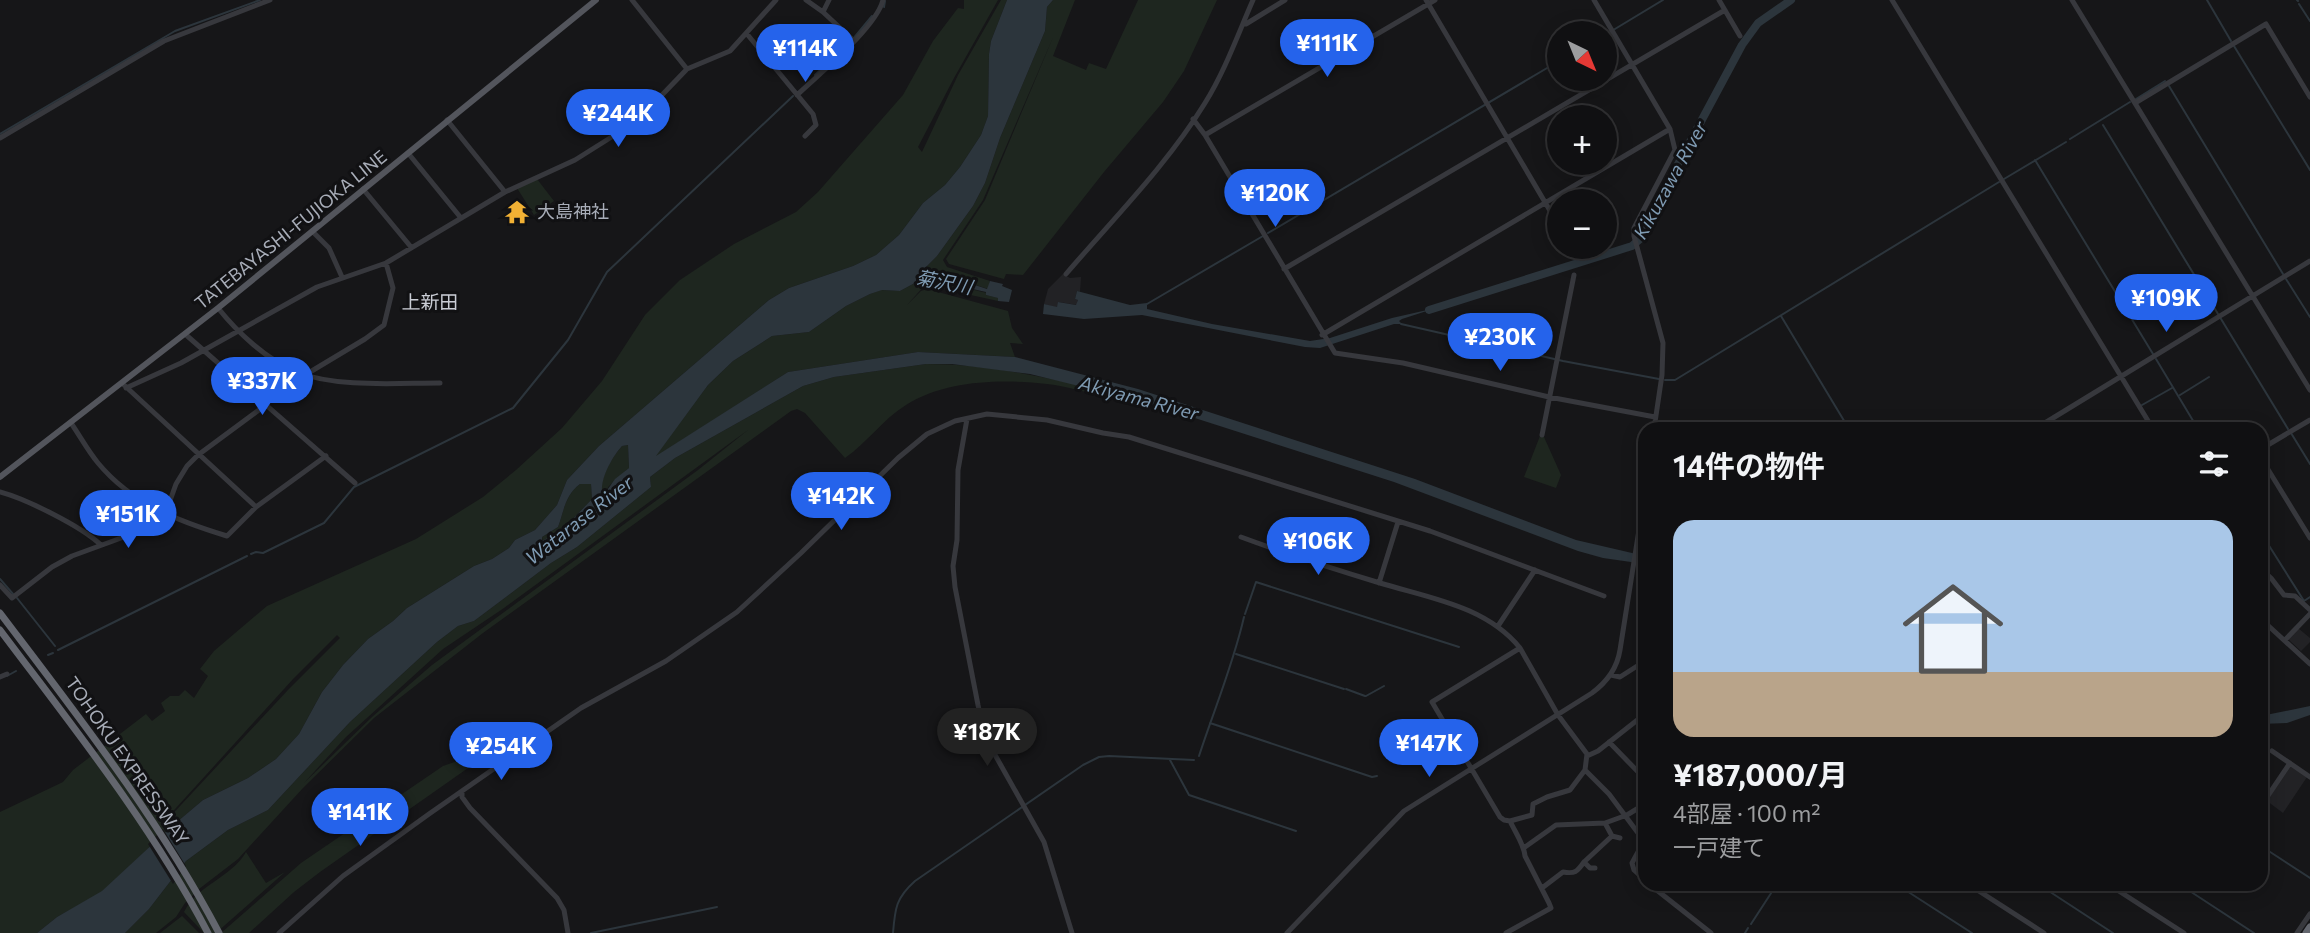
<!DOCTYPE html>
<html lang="ja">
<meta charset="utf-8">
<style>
:root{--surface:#101012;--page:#1e1e20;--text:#f1f3f6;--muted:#9c9d9f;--line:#303032;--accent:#2563eb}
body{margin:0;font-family:Commissioner,"Noto Sans JP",sans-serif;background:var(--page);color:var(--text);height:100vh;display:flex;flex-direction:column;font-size:26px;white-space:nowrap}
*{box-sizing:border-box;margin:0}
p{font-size:23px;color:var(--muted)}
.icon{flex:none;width:38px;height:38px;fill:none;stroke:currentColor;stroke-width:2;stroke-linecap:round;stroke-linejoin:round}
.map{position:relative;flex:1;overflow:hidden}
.side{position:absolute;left:1638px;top:422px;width:630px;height:469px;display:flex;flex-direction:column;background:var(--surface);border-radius:21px;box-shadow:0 4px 18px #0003,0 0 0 2px var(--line)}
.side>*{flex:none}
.needle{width:46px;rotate:137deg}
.controls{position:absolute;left:1547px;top:21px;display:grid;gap:14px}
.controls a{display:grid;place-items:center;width:70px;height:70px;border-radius:50%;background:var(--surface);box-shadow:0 4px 18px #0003,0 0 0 2px var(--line);font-size:35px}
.price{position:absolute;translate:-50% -60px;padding:0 16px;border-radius:24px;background:var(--accent);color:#fff;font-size:23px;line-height:46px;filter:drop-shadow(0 2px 4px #0008)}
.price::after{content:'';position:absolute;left:50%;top:42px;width:21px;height:16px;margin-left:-10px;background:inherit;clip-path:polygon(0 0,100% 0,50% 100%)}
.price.selected{background:#222;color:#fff}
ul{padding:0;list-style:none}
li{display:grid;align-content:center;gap:14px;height:371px;padding:0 35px}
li+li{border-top:2px solid var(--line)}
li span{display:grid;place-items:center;height:217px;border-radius:21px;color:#555}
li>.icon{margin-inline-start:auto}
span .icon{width:126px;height:126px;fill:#fffc;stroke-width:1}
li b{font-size:30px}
h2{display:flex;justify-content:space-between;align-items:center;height:84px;padding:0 35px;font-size:30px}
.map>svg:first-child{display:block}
.built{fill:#222225}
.green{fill:#1e261f;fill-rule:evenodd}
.water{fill:#2c353c;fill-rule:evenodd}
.pier{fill:#161618}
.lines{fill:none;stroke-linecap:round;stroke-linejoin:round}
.stream{stroke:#2c353c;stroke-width:2}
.river{stroke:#2c353c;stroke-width:8}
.minor{stroke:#37383d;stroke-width:5}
.major{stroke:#53555c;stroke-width:6}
.highway{stroke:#63666e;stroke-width:7}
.labels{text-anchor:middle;stroke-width:6;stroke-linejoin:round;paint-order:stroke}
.poi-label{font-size:18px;fill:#a8adb8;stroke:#111113;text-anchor:start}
.street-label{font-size:18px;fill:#a8adb8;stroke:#111113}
.water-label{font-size:19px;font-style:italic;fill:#7f9bb3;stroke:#111113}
.neighbourhood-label{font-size:19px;fill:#c9ccd4;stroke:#111113}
</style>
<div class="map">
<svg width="2310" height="933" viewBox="0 0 2310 933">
<rect width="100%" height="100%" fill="#161618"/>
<path class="built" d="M 1063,274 L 1070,278 L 1081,277 L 1080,292 L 1077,291 L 1075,299 L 1078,300 L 1077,305 L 1059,302 L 1057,308 L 1044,304 L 1048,289 Z
M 2298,628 L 2310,638 L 2310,642 L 2301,651 L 2288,639 Z
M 2291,766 L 2307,777 L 2283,813 L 2267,801 Z"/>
<path class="green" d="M 964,0 L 998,0 L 954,78 L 918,147 L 922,152 L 958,75 L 1001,0 L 1007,0 L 991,41 L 989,54 L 988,116 L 981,135 L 960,167 L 945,185 L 923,203 L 899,235 L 876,255 L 853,266 L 789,288 L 769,300 L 599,446 L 567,480 L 557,505 L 535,530 L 515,540 L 509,548 L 492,559 L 474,566 L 407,608 L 393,621 L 368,639 L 343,665 L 322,692 L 299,734 L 276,759 L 248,778 L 203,800 L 171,827 L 102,892 L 57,917 L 37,933 L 0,933 L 0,812 L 63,782 L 73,770 L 146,714 L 152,721 L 165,711 L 161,703 L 170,696 L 179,696 L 185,690 L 194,698 L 208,676 L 200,669 L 214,651 L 267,606 L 416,539 L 483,497 L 516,470 L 562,428 L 602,381 L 645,315 L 680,280 L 734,244 L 796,212 L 818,192 L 903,95 L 933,41 L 958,8 L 964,9 ZM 337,635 L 340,638 L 287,691 L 167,820 L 166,819 L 294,678 Z
M 1053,0 L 1075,0 L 1053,56 L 1086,70 L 1089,63 L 1106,69 L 1138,0 L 1217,0 L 1184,71 L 1163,102 L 1104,172 L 1023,275 L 1006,274 L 1004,279 L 949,264 L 946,259 L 985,200 L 1054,35 L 983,200 L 943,260 L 947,267 L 990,281 L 988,289 L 942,274 L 922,271 L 937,256 L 973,206 L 985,183 L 1000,138 L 1045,31 L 1047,7 Z
M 537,179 L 554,201 L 534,215 L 517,188 Z
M 924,278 L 987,293 L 986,295 L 999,298 L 998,301 L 925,285 L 907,305 L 921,291 L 927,289 L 1008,311 L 1012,328 L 1023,344 L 1010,343 L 1015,357 L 918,352 L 788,372 L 654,458 L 708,385 L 733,361 L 772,336 L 809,332 L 846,306 L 870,294 L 881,290 L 900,291 Z
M 926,364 C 991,364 1054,379 1117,394 L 1110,397 C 1089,394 1068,386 1047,384 C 1002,379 946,380 906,405 C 883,419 867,443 845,458 L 805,413 L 797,409 L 791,411 L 483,633 L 374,718 L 303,788 L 238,859 L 199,889 L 185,903 L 176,917 L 156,933 L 125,933 L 149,909 L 186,861 L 228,830 L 268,810 L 350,722 L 437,642 L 458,626 L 474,621 L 551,563 L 577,547 L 651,487 L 650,477 L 675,458 L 803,386 L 834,377 ZM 748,430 L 698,470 L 432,665 L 372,717 L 304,783 L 346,737 L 443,649 L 504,608 Z
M 1540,436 L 1544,437 L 1561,475 L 1556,488 L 1524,477 Z
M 628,445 L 629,468 L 609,486 L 603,496 C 597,482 612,457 622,446 Z
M 580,484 L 591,484 L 592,499 L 562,530 L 543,542 L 542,537 L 558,527 C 564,511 565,495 580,484 Z
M 498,747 L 320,872 L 294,892 L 249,933 L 221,933 L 301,863 L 443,766 Z
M 246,852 L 266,883 L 285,872 L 216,933 L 204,933 L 184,912 C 197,885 231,878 246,852 Z
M 182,916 L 199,933 L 160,933 Z"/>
<path class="water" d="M 1007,0 L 1053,0 L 1047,7 L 1045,31 L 1000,138 L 985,183 L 973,206 L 937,256 L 922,271 L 942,274 L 987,289 L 990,281 L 1003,284 L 1002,286 L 1012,290 L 1009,302 L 998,301 L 998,298 L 986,295 L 986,292 L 924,278 L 900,291 L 882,290 L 870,294 L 846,306 L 809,332 L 772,336 L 733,361 L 708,385 L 656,456 L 788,372 L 918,352 L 1015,357 L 1138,389 L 1415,479 L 1576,540 L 1645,556 L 1645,564 L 1603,558 L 1578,551 L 1394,482 L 1148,403 L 1030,374 L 952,364 L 926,364 L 834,377 L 803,386 L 675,458 L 650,477 L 651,487 L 577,547 L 551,563 L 474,621 L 458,626 L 437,642 L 350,722 L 268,810 L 228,830 L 186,861 L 149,909 L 125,933 L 37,933 L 57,917 L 102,891 L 171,827 L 203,800 L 248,778 L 276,759 L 299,734 L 322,692 L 343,665 L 368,639 L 393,621 L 407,608 L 474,566 L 492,559 L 509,548 L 515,540 L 535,530 L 557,505 L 567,480 L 599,446 L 769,300 L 789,288 L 853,266 L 876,255 L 899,235 L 923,203 L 945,185 L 960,167 L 981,135 L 988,116 L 989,54 L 991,41 ZM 628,445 L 629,468 L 615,479 L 603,496 C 598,482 612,457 622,446 ZM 580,484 L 591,484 L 592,499 L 562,530 L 542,541 L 542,537 L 558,527 C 564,511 565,495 580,484 Z
M 1077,291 L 1130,305 L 1147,303 L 1147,309 L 1212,324 L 1310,341 L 1330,338 L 1392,318 L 1436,308 L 1402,319 L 1399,321 L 1402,324 L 1394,324 L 1320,348 L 1305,347 L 1142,315 L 1084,319 L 1043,314 L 1044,304 L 1057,307 L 1058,302 L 1076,305 L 1078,300 L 1075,299 Z
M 2310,706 L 2310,715 L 2287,723 L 2261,724 L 2261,716 Z"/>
<path class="pier" d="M 163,829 L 186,866 L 173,884 L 148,844 Z"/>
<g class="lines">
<path class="stream" d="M 2207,0 L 2231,41
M 2297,0 L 2298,1
M 2299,4 L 2310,21
M 884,7 L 885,1
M 1605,35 L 1663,0
M 853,39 L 872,16
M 2234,46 L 2310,170
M 815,75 L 849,43
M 2169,86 L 2283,274
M 2136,99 L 2165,81
M 2103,125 L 2288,429
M 0,134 L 175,31 L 260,0
M 2070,139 L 2130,102
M 2035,160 L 2153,354
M 2004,179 L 2066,142
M 1268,233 L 1559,61
M 2286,279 L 2310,317
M 1147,304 L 1263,236
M 1781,316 L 1849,429
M 1401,324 L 1563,361 L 1659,379
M 2156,359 L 2198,429
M 1665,380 L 1675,380 L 1999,182
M 2180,395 L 2209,377
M 2142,405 L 2172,388
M 2291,433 L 2310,464
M 2261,533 L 2304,601 L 2310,597
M 251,554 L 256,552 L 263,553 L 324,523 L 354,487 L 513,408 L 568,340 L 607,272 L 793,96
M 0,579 L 13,594
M 17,598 L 55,646
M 1245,614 L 1256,582 L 1459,647
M 58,650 L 247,556
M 1236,654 L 1344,689
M 48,655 L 53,653
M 7,676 L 16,671
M 1346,689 L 1365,696
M 1366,696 L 1384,686
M 1210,723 L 1372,777 L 1377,776
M 1199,756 C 1214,710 1233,665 1244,617
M 1170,760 L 1189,795 L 1296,831
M 2261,846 L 2310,878
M 1896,884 L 1972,933
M 2038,884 L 2113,933
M 2179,884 L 2254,933
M 1751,924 L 1777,884
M 591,933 L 717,907
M 893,933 C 895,908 896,898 915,881 L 1083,765 L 1099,757 L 1109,756 L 1194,760
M 1745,933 L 1748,928"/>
<path class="river" d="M 1429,310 L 1632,246 L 1640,239 L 1661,196 L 1742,45 L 1758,23 L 1791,0"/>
<path class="minor" d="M 632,0 L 687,69
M 806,0 L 823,12 L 854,41
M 1426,0 L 1559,226
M 1594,0 L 1670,129 L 1675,150 L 1634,228 L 1634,236 L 1663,343 L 1662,375 L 1654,429
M 1719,0 L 1740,36
M 1892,0 L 2153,429
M 2072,0 L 2310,390
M 823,12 L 829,0
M 1243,24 L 1246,24 L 1285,0
M 747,34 L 813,114 L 816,125 L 805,136
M 797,95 C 820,73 876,28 883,0
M 2135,103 L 2266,24 L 2310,97
M 1193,119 L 1205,135 L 1335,353 L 1403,363 L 1549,397 L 1655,417
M 447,120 L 505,192
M 1205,135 L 1435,0
M 0,138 L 164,41 L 270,0
M 408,153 L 461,218
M 363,189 L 411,247
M 312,231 L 329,248 L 342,277
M 1572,247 L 1577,256
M 1284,269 L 1725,10
M 1066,274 C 1113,219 1167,165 1205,103 C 1225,71 1238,34 1253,0
M 218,308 C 238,333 266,359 296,372 C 338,388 396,383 440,383
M 185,334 L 355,483
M 1322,335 L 1670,129
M 305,375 L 365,339 L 384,325 L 393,288 L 386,263
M 124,385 L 256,507
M 126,388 L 181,363 L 317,287 L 386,263 L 505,192 L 575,160 L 637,121 L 687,69 L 730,51 L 776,0
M 967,419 L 958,470 L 957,540 L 953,566 L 955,587 L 978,705 L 985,737 L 1044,842 L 1072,933
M 71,423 C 80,436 88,451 98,463 C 132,504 178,521 227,536 L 256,507 L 326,456
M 2035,429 L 2310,261
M 1542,435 L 1574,275
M 2261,449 L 2310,420
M 2261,458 L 2310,538
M 0,492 C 26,499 81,526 101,545
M 1241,537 C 1287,554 1333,569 1380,583 C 1429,598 1486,606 1520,648
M 2261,569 L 2271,578 L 2284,595 L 2295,596 L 2310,610
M 1379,583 L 1398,522
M 0,585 L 12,598 L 52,567 L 72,556 L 162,523 L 176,484 L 187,466 L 198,455 L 267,404
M 2261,619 L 2310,664
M 1498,626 L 1535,570
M 2285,640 L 2310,614
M 1611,675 L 1620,677 L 1645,661
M 0,677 L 7,674
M 1609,742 L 1645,779
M 2272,751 L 2310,777
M 1587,756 L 1598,751 L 1645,714
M 462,793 L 462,797 L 470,808 L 557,898 L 564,910 L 568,933
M 2261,806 L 2290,763
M 1510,821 L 1532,815 L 1533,804 L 1547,797 L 1570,790 L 1585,770
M 1605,823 L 1612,836 L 1620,838
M 1525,847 L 1556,825 L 1605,823 L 1627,815 L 1645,804
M 1595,868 L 1590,868 L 1584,862 L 1612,836
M 1649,884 L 1711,933
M 1968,884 L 2044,933
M 2108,884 L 2184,933
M 1542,888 L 1563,872 C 1575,874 1577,872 1584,862
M 279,933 L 343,876 L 429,814 L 581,708 L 666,661 L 737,612 L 801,553 L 898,458 L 927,434 L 955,421 L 987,414 L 1047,420 L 1103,433 L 1129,437 L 1430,531 L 1604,596
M 1287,933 L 1404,811 L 1592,693 C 1607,682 1617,669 1620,650 L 1645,492
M 1506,933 L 1551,908 L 1549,903 L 1525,856 C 1524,844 1515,832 1510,821 L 1504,820 L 1500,817 L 1432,702 L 1520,648 L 1558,715 L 1587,754 L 1585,770 L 1609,794 L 1644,841 L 1632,863 L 1634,870 L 1645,880
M 2297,933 L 2310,914"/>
<path class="major" d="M 0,477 L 218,308 L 596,0"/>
<path class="highway" d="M 0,613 C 78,716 159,819 219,933
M 0,630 C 73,727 151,824 208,933
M 2306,933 L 2310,927"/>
</g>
<defs>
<g id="temple-bare" transform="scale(1.89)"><path d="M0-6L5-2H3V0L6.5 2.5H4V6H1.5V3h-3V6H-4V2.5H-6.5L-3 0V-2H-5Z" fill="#f2b134" stroke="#111113" stroke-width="2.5" paint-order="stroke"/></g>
</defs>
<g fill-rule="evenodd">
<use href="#temple-bare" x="517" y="212"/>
</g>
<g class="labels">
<g class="poi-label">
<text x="537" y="218">大島神社</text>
</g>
<g class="street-label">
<text transform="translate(291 230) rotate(-39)" y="6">TATEBAYASHI-FUJIOKA LINE</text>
<text transform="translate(127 761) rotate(55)" y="6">TOHOKU EXPRESSWAY</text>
</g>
<g class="water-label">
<text transform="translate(1670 180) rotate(-61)" y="7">Kikuzawa River</text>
<text transform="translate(944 282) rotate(11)" y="7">菊沢川</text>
<text transform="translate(1139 398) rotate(15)" y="7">Akiyama River</text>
<text transform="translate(579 520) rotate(-38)" y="7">Watarase River</text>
</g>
<g class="neighbourhood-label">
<text x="430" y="309">上新田</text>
</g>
</g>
</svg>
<div class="controls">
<a><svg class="needle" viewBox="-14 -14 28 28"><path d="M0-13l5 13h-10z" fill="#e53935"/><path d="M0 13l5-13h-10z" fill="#9c9d9f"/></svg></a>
<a>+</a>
<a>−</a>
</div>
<b class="price" style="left:1327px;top:79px">¥111K</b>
<b class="price" style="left:805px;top:84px">¥114K</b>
<b class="price" style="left:618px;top:149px">¥244K</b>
<b class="price" style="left:1275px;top:229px">¥120K</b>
<b class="price" style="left:2166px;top:334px">¥109K</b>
<b class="price" style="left:1500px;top:373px">¥230K</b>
<b class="price" style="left:262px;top:417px">¥337K</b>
<b class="price" style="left:841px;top:532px">¥142K</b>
<b class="price" style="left:128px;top:550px">¥151K</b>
<b class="price" style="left:1318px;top:577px">¥106K</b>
<b class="price selected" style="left:987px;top:768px">¥187K</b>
<b class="price" style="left:1429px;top:779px">¥147K</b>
<b class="price" style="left:501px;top:782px">¥254K</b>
<b class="price" style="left:360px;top:848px">¥141K</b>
<section class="side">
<h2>14件の物件<svg class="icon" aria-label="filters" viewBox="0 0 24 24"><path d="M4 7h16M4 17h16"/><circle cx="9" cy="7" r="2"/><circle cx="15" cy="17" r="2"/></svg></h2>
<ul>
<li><span style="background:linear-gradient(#a9c7e8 70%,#b9a48a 0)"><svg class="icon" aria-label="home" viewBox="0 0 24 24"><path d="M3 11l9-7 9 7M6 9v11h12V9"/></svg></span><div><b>¥187,000/月</b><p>4部屋 · 100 m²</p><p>一戸建て</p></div></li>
</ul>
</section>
</div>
